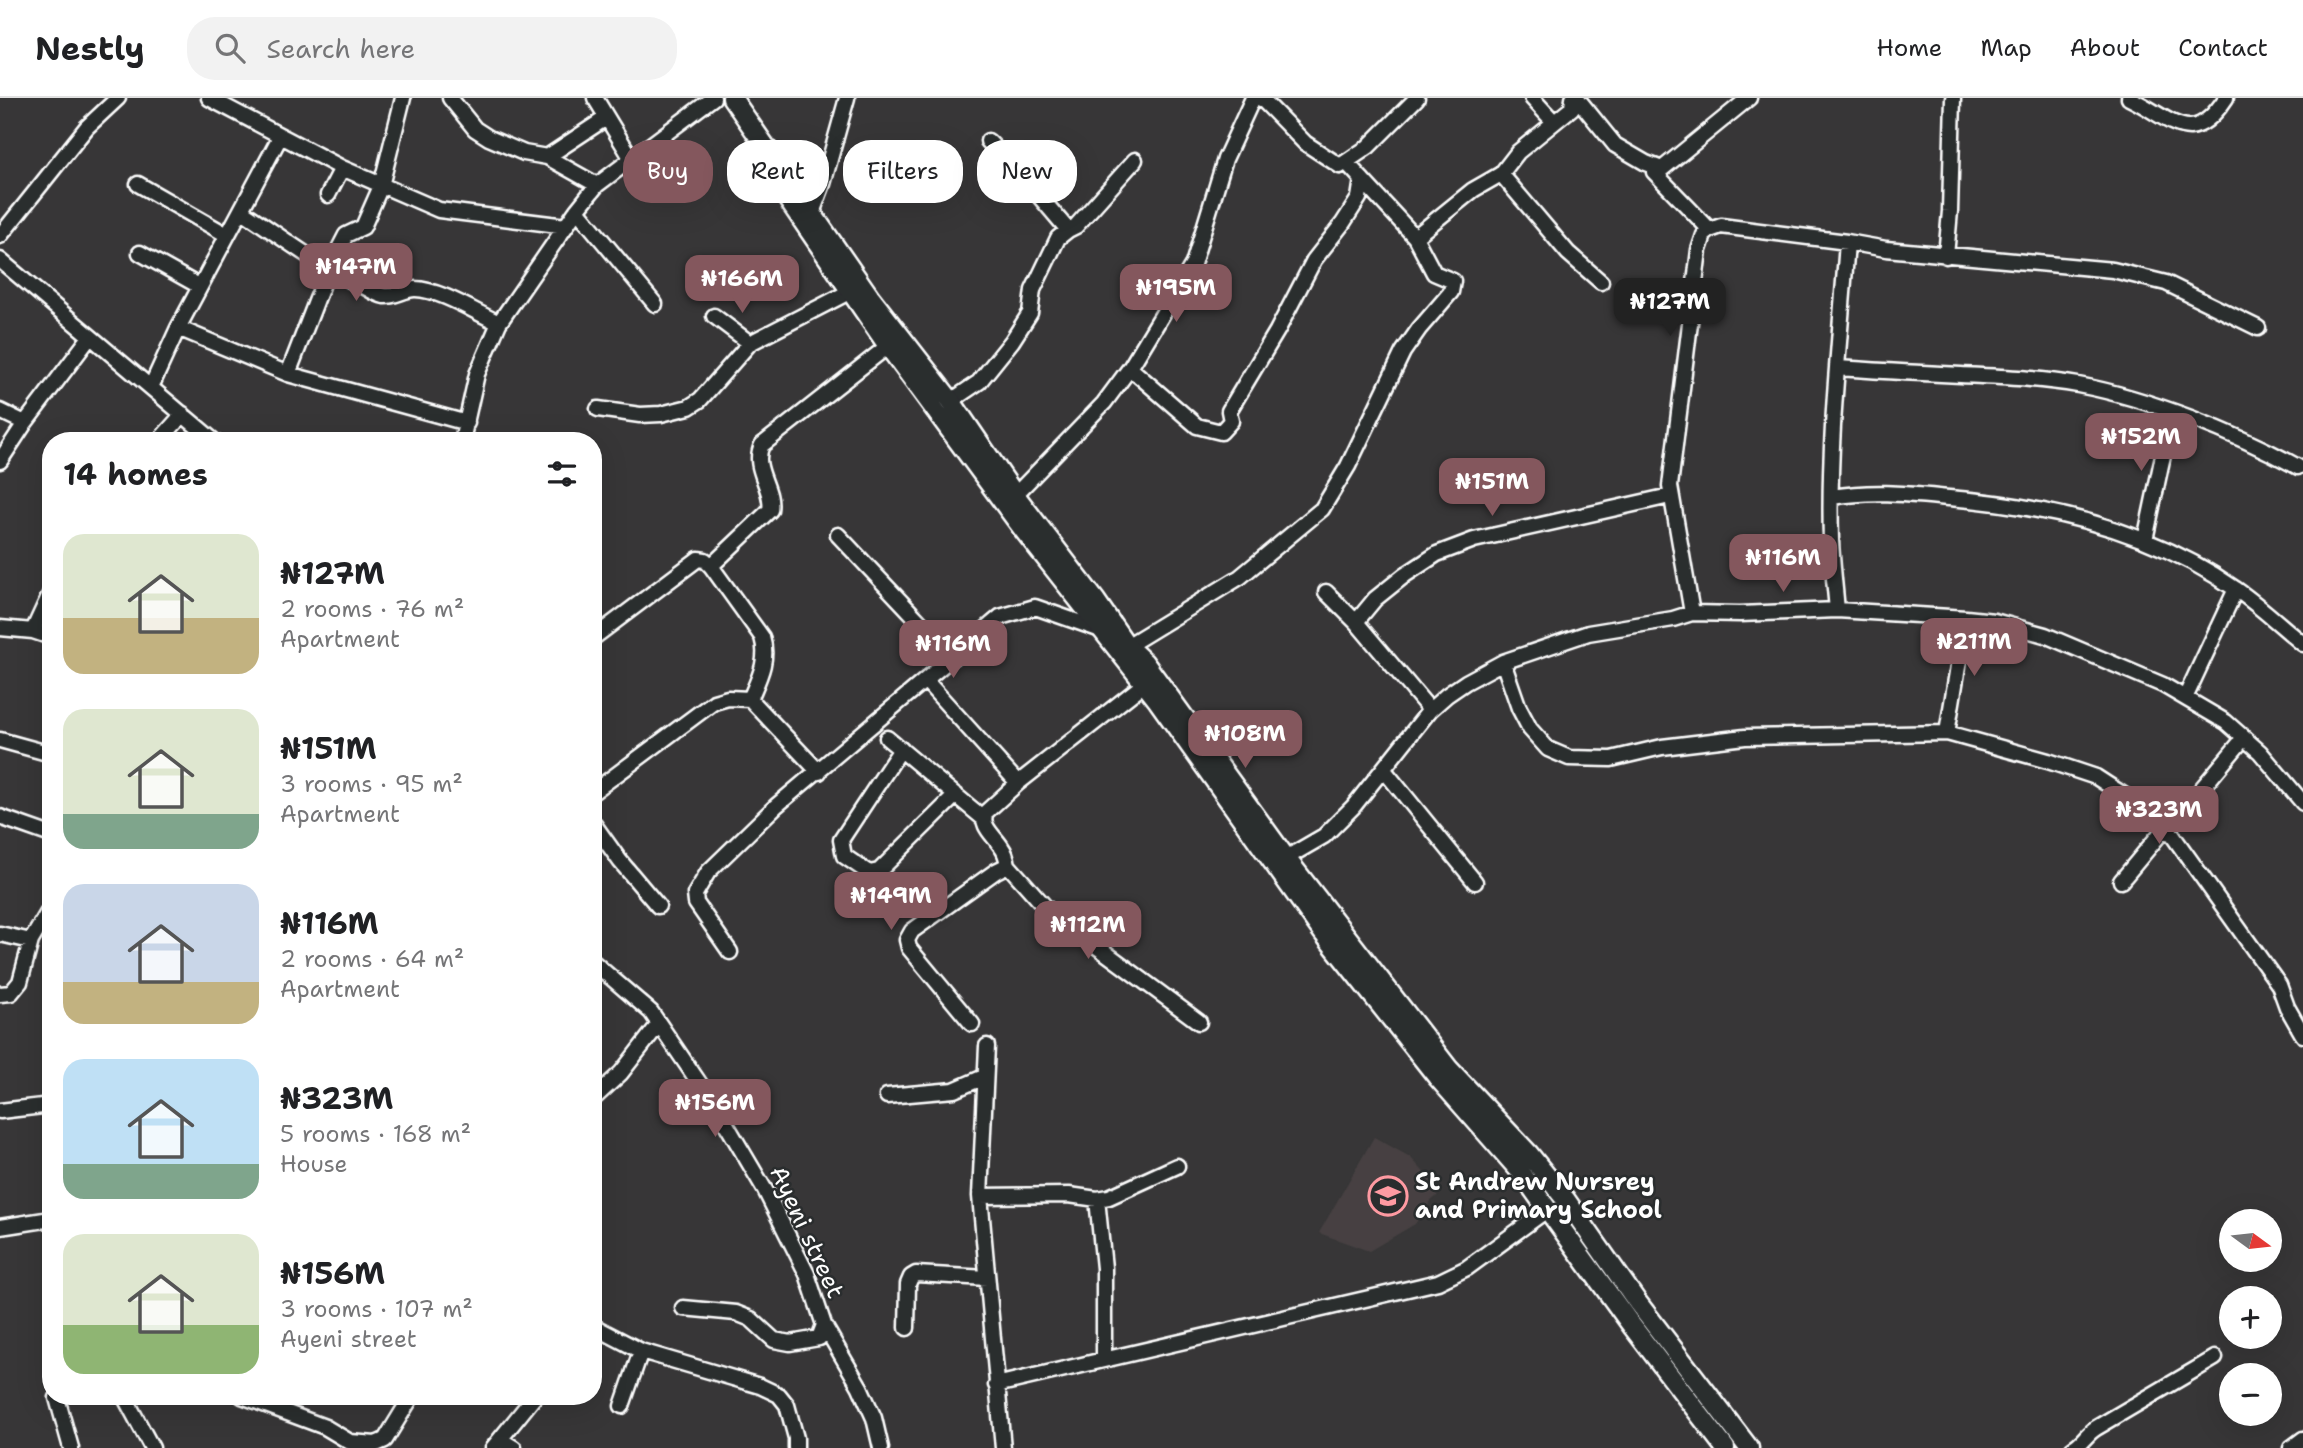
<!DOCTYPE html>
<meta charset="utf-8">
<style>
:root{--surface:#fff;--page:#f2f2f2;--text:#202124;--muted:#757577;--line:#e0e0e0;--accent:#84575d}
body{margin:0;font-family:"Shantell Sans",sans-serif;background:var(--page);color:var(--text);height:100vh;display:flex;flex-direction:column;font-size:26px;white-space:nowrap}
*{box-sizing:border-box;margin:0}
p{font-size:23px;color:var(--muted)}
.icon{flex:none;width:38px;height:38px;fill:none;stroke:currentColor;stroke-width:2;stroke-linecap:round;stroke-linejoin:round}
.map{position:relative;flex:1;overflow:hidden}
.details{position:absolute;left:42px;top:334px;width:560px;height:973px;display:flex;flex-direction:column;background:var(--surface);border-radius:28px;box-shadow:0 7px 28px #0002}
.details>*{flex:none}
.hud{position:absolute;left:623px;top:42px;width:665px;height:63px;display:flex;gap:14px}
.needle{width:46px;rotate:105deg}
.buttons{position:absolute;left:2219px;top:1111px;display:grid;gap:14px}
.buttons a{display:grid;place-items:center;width:63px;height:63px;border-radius:50%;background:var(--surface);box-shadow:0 7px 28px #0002;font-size:35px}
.price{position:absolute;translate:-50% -60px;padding:0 16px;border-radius:14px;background:var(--accent);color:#fff;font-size:23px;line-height:46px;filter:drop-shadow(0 2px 4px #0008)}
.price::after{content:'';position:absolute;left:50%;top:42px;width:21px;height:16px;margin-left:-10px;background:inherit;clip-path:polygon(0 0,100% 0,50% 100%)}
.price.active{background:#222;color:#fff}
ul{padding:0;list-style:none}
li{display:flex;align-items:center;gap:21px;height:175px;padding:0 21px}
li span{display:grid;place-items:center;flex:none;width:196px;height:140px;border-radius:21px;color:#555}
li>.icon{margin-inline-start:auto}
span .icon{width:84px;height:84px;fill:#fffc;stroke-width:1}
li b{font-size:30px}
h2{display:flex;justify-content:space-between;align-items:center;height:84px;padding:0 21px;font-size:30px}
.chip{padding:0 24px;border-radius:28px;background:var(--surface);box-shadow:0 7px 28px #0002;font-size:24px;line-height:63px}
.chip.active{background:var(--accent);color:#fff}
header{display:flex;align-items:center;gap:42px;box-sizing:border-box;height:98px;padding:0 35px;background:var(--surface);border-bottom:2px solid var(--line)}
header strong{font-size:33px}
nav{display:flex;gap:38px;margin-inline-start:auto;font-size:24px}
.search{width:490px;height:63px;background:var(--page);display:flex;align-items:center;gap:18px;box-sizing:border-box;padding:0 24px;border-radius:28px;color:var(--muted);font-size:26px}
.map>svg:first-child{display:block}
.built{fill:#474142}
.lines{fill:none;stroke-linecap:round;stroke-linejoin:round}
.minor-casing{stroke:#fff;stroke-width:19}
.major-casing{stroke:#fff;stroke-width:23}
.minor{stroke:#2a2d2e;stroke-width:14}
.major{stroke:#2a2d2e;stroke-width:18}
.labels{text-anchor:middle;stroke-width:5;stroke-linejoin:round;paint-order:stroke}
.poi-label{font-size:24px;font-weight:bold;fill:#fff;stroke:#2a2d2e;text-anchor:start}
.street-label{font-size:24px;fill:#fff;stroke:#2a2d2e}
</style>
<header>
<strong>Nestly</strong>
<div class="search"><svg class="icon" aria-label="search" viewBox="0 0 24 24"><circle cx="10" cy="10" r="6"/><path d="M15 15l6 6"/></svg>Search here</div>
<nav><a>Home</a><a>Map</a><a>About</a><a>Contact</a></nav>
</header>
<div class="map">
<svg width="2303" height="1350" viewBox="0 0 2303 1350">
<rect width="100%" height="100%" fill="#373637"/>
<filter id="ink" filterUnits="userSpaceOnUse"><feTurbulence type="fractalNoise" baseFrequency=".0143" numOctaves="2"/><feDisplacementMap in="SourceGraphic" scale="14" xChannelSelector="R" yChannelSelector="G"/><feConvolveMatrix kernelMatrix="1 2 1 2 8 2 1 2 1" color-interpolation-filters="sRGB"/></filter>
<g filter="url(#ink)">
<path class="built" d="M 1374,1039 L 1410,1059 L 1442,1094 L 1431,1103 L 1415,1126 L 1369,1153 L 1319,1135 Z"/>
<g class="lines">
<g class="minor-casing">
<path id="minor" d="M 209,0 L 342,70 L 439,112 L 566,128
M 450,0 L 475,31 L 489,40 L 524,55 L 547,59 L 597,87
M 595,0 L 632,61
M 1532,0 L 1554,24
M 1577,0 L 1615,47 L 1646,65 L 1662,71 L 1654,74 L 1710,132
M 2129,0 C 2173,21 2191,53 2226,0
M 280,39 L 178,230 L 288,276 L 467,325
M 547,59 L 606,20
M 1340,68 L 1368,49 L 1417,0
M 1662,71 L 1749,0
M 1501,76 L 1568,155 L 1601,184
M 138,86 L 227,137
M 328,97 L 342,70
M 577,112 L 655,206
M 242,113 C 282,139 321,170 365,189 C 370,192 378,197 384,198 C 396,199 404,191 415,191 C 439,191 477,215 499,225
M 812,115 L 823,86 L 847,0
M 1068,132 L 1076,128 L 1135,62
M 0,138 L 87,29 L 118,0
M 1415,139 L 1473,92 L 1501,76 L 1518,54 L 1572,10 L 1573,0
M 140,155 L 199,188
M 1946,158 L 1950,113 L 1953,0
M 0,162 L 214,343
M 714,218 L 750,245
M 1130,270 L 1197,328 L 1221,334 L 1231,323 L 1229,313 L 1277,233 L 1314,162 L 1343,125 L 1359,100 L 1362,81
M 1838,270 C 1879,273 1920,275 1961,277 C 2000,279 2039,280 2078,287 C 2148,300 2236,335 2298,369
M 288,276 L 329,170 L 346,137 L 363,129 L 381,88 L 403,0
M 151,289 L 178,230
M 951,303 L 979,284 L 1012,243 L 1030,215 L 1033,192 L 1058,140 L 1068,132 L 1018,73 L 988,43
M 598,311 L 640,317 L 661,316 L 689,309 L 700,302 L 750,245 L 849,194
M 0,313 L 25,325
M 159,343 L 183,316
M 462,343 L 477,276 L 499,225 L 577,112 L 597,87 L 713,0
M 0,363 L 25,325 L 90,239
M 1015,397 L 1104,305 L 1130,270 L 1176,194 L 1193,166 L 1225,61 L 1253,0
M 1832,399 C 1874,392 1907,396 1949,400 C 2048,408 2154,433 2237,492 C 2260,508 2281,528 2303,546
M 838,437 L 953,559
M 2145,442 L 2172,315
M 711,468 L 770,412 C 774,390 751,370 762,347 L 888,248
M 1326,494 L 1356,524 L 1430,612
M 1837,512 C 1835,489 1832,465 1831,442 C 1828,343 1840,242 1847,144
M 1692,515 L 1670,388 L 1699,152 L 1704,137 L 1710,132 L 1721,128 L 1847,144 L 1886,151 L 2113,172 L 2166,185 L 2258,230
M 1356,524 L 1375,501 L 1405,477 L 1437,456 L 1474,442 L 1670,398
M 0,530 L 33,533 L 51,539
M 33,533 L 51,494
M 593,540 L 698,461 L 705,462 L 711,468 L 762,539 C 769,562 759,580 750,601
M 1127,548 L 1240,479 L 1322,411 L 1348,368 L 1403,254 L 1419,231 L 1451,194 L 1453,183 L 1434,175 L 1415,139 L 1346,64 L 1340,68 L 1305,45 L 1261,0
M 1503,564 L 1519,610 L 1530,631 L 1548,651 L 1569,660 L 1611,661 L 1662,649 L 1745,639 L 1947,635 L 2048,663 L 2096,679 L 2133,703 L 2168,731 L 2279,887 L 2287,909 L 2303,937
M 926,583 L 1018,685
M 2185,600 L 2236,491
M 1947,635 L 1966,520
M 887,640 L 983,720
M 0,642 L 51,656
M 901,651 L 841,742 L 844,758 L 869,775 L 879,773 L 956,697
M 1384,672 L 1475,784
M 593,694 L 714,604 L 728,600 L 750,601 L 819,674
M 0,719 L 51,737
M 593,725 L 620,763 L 658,808
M 2168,731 L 2244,640
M 1286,760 L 1324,738 L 1353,709 L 1430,612 L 1447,597 L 1466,584 L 1503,564 L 1588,535 L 1673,521 L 1692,515 L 1740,516 L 1837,512 L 1966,520 L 1994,523 L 2045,537 L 2163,587 L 2226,624 L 2260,654 L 2303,705
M 1008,767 L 1049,813 L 1199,924
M 2121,783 L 2166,729
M 0,836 L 31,843
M 730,854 L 696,805 L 695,796 L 708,774 L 776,708 L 1000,519 L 1035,509 L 1098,531
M 593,864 L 651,914 L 719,1014 L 765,1092 L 807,1176 L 824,1227 L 860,1289 L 874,1320 L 881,1350
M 0,896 L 11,895 L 20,884 L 31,843 L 51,809
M 972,926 L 909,850 L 907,842 L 912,833 L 996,773 L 1008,767 C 1007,761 1006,755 1002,750 C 995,738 979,728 986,714 L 1018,685 L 1144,586
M 987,948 L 980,1098 L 1003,1350
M 887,998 L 954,992 L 984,979
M 593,1001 L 621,975 L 659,926
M 0,1013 L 51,1007
M 980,1098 L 1069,1097 L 1097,1101 L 1109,1099 L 1177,1068
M 1097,1101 L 1104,1170 L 1104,1261
M 0,1129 L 51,1121
M 683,1210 L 736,1215 L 751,1221 L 774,1242 L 790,1245 L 819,1240 L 824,1227
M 593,1228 L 641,1253 L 760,1288 L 779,1297 L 787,1307 L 796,1340 L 796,1350
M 907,1230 L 908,1186 L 911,1179 L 916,1176 L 987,1180
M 996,1287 L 1438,1184 L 1467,1170 L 1548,1111
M 124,1298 L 152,1350
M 242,1298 L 325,1329 L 350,1344 L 376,1346 L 385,1342 L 412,1298
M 57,1300 L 71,1350
M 622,1308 L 641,1253
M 501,1342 L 514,1350
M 493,1350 L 535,1298
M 2073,1350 C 2083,1345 2086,1336 2096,1330 L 2215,1260
M 2291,1350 L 2303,1341"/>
</g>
<g class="major-casing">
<path id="major" d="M 732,0 L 870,199 L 951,303 L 1015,397 L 1096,503 L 1127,548 L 1144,564 L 1171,601 L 1286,760 L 1449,971 L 1529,1056 L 1566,1102 L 1638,1205 L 1749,1350
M 776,84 L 888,248 L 1025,434 L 1158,603 L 1324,836 L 1438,980 L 1519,1072 L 1632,1228 L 1725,1350"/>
</g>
<use href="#minor" class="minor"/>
<use href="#major" class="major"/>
</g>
</g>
<defs>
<g id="school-ring" transform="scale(2.0125)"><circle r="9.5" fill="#2a2d2e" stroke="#ff9aa2" stroke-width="1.5"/><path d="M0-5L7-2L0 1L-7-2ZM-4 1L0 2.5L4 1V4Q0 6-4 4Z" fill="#ff9aa2"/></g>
</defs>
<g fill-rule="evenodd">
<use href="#school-ring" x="1388" y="1098"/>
</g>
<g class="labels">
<g class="poi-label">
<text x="1415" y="1092">St Andrew Nursrey<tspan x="1415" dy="28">and Primary School</tspan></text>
</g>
<g class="street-label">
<text transform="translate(807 1134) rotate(65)" y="8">Ayeni street</text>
</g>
</g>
</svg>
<div class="buttons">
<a><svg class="needle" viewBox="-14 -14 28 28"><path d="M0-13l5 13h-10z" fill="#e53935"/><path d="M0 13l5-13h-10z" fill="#757577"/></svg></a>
<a>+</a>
<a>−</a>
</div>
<b class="price" style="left:356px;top:205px">₦147M</b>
<b class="price" style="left:742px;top:217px">₦166M</b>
<b class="price" style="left:1176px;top:226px">₦195M</b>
<b class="price active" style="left:1670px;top:240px">₦127M</b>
<b class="price" style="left:2141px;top:375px">₦152M</b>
<b class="price" style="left:1492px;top:420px">₦151M</b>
<b class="price" style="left:1783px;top:496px">₦116M</b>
<b class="price" style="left:1974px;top:580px">₦211M</b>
<b class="price" style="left:953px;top:582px">₦116M</b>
<b class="price" style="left:1245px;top:672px">₦108M</b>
<b class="price" style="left:2159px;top:748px">₦323M</b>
<b class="price" style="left:891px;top:834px">₦149M</b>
<b class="price" style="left:1088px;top:863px">₦112M</b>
<b class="price" style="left:715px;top:1041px">₦156M</b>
<div class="hud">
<a class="chip active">Buy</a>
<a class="chip">Rent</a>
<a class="chip">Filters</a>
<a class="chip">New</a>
</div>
<section class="details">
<h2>14 homes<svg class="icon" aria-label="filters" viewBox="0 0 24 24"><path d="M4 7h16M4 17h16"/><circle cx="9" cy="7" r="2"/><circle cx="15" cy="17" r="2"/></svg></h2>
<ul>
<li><span style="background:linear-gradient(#dfe7d0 60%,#c2b280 0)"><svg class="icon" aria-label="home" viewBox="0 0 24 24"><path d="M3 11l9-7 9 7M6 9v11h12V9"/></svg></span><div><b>₦127M</b><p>2 rooms · 76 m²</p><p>Apartment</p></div></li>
<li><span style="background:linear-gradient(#dfe7d0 75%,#7fa58c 0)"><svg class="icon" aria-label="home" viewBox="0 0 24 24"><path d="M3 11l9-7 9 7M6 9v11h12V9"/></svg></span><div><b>₦151M</b><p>3 rooms · 95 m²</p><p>Apartment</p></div></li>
<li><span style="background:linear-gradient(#c9d6e8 70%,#c2b280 0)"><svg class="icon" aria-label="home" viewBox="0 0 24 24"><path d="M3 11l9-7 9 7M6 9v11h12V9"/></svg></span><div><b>₦116M</b><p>2 rooms · 64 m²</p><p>Apartment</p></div></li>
<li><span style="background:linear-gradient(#bfe0f5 75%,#7fa58c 0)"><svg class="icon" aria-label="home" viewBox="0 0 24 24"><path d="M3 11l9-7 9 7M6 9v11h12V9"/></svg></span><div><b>₦323M</b><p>5 rooms · 168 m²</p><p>House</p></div></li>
<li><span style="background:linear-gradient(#dfe7d0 65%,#8fb573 0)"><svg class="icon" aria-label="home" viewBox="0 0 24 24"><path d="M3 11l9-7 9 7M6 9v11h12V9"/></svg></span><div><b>₦156M</b><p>3 rooms · 107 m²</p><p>Ayeni street</p></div></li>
</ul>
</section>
</div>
